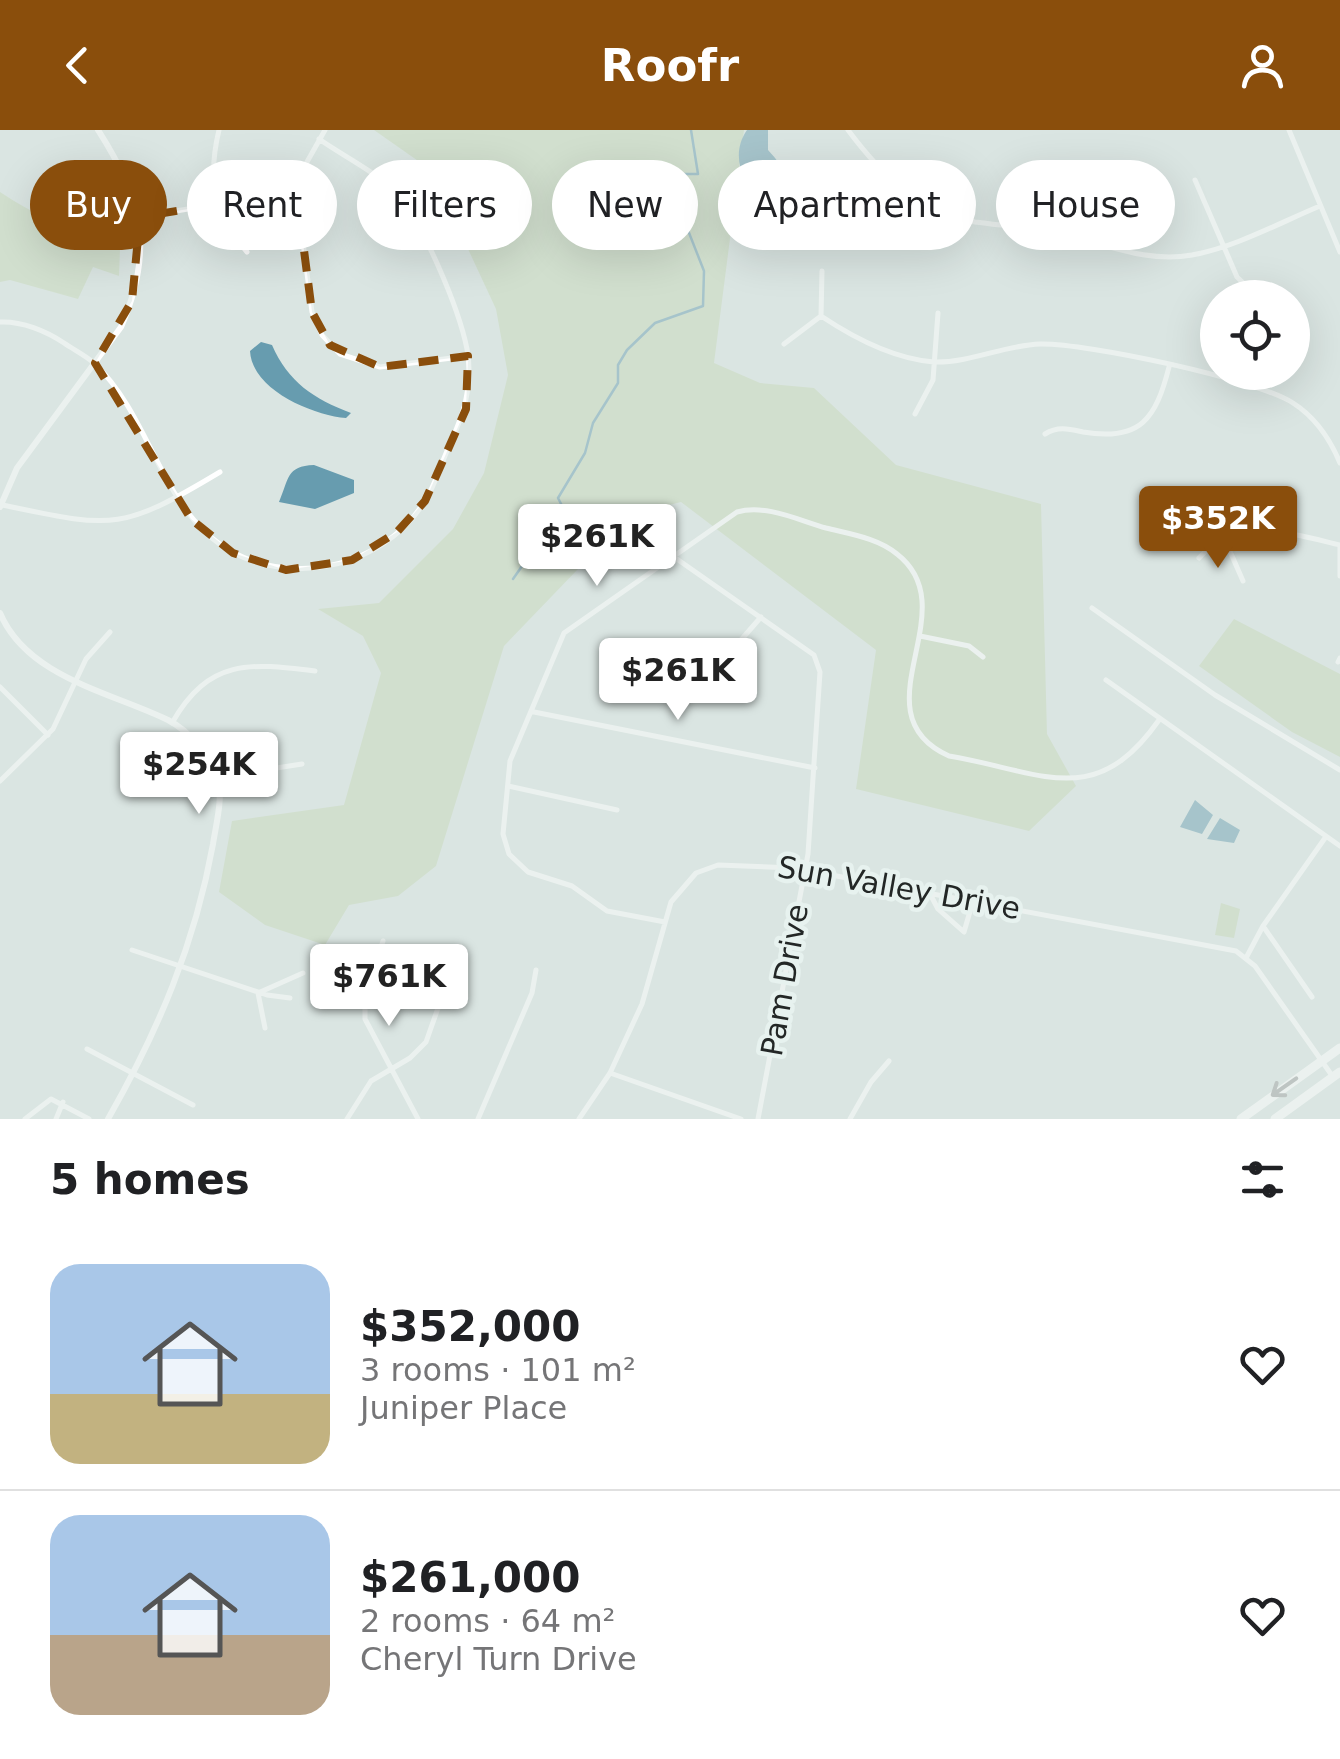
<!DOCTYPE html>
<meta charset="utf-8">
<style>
:root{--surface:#fff;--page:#f2f2f2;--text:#202124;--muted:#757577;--line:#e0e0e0;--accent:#8a4e0c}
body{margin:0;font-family:"DejaVu Sans",sans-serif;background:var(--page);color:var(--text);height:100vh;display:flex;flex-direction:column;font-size:38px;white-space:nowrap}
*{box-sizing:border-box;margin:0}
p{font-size:32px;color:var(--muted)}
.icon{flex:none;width:55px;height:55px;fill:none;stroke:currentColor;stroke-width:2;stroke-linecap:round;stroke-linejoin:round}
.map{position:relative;height:989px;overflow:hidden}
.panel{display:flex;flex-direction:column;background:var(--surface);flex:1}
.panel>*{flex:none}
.hud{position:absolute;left:30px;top:30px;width:1280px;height:90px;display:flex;gap:20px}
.buttons{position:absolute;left:1200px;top:150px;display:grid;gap:20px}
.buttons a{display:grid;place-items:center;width:110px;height:110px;border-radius:50%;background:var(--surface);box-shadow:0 10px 40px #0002;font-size:50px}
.price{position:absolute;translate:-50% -85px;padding:0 22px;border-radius:10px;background:#fff;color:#222;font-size:32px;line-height:65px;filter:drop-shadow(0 2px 5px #0008)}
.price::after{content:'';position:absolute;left:50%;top:60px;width:30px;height:22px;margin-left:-15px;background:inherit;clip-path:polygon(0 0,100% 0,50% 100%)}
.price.selected{background:var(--accent);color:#fff}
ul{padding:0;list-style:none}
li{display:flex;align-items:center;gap:30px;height:250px;padding:0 50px}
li+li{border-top:2px solid var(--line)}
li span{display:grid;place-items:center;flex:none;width:280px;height:200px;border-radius:30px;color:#555}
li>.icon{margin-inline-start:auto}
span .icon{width:120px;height:120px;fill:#fffc;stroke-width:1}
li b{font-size:42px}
h2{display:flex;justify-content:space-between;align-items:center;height:120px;padding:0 50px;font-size:42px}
.chip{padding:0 35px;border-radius:45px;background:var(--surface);box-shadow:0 10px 40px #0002;font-size:35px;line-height:90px}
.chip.selected{background:var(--accent);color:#fff}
header{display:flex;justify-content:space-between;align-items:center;height:130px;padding:0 50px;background:var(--accent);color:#fff;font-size:45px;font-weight:700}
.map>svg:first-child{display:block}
.green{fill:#c6d7b7}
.water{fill:#679caf}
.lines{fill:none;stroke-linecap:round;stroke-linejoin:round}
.stream{stroke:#679caf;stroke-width:2.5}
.minor{stroke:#fff;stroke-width:5}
.tertiary{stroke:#fff;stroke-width:6}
.trunk{stroke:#fff;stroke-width:9}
.oneway{stroke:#9c9e9d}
.marked{fill:none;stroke:#8a4e0c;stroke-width:8;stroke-dasharray:20 12;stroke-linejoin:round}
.labels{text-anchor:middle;stroke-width:9;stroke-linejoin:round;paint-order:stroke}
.street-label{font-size:30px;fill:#232726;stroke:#e7f2ef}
</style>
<header><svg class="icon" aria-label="back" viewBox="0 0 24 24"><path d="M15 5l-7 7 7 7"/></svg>Roofr<svg class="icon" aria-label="person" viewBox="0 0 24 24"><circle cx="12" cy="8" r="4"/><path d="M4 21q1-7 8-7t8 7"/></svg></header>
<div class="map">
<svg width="1340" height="989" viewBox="0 0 1340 989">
<rect width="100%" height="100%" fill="#dae5e2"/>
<path class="green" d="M 374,0 L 744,0 L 714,233 L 760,253 L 814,258 L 896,335 L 1041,374 L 1047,604 L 1076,656 L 1029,701 L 856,659 L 876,520 L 681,372 L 630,385 L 504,516 L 436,736 L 398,766 L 349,775 L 325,815 L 265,795 L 219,762 L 232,691 L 344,675 L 381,543 L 363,506 L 318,479 L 379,473 L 453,399 L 484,343 L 508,245 L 496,179 L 461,104 L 421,33 Z
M 0,62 C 46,92 65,99 121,93 L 119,146 L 93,137 L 78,169 L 10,150 L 0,152 Z
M 1234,489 L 1340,544 L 1340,627 L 1292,602 L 1199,536 Z
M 1221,773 L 1240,779 L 1234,808 L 1215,805 Z"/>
<path class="water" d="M 747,0 L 768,0 L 768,20 C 782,35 793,50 777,68 L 761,68 C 740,51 731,23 747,0 Z
M 261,212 L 272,215 C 288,252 314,269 351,283 L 346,288 C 313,285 252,260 250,221 Z
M 314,335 L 354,350 L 354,363 L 315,379 L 279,372 C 289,349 286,336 314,335 Z
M 1195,670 L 1213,685 L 1202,704 L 1180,697 Z
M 1220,688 L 1240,700 L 1234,713 L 1207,709 Z"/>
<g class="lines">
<path class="stream" d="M 513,449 L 529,426 L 559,418 L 570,409 L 571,393 L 558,368 L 585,323 L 593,293 L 618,253 L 618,235 L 627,220 L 655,193 L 703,176 L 704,141 L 673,62 L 679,44 L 698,44 L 691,0"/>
<path class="minor" d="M 219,0 C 207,50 214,84 247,122
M 325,0 L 303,39 L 298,74 L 312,182 L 322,205 L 340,224 L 380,237 L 468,226
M 848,0 C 880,43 919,83 975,92 C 1005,96 1035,98 1065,105 C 1108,115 1147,133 1192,125 C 1236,117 1279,93 1320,76
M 1289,0 L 1340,122
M 1195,50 L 1237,147 L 1259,168
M 855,76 L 872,69 L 894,42
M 140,87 L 218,74 L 298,74
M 821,186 C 854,208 894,229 934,232 C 970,233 1005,215 1040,214 C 1087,213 1256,249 1293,273 C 1315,287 1330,309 1340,333
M 821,186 L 822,141
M 0,192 C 22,191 46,201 64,213 C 74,220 87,226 95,234 C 158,294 162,400 253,431 C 316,452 391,428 426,369 C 435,355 440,337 447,321 C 463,286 474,257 467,219 C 459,179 422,89 394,61 C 373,40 343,26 319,9
M 784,214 L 821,186
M 915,284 L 933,250 L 938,183
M 1045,304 C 1058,296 1069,299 1083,302 C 1141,312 1156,288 1169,237
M 2,375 C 113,398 120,402 220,342
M 1225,410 L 1243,451
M 1340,415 L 1340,446
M 674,427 L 814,525 L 820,542 L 808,724 L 758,989
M 1199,428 C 1237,385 1293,404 1340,415
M 1092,478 L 1215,565 L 1340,640
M 920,506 L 969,516 L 983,527
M 666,523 L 695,530 L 727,526 L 761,487
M 1338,532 L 1340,528
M 1106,550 L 1340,716
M 0,557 L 48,605
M 534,582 L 815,638
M 172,593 C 209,528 250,533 315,541
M 218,647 L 302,634
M 0,651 L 53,599 L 86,529 L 110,502
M 508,656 L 617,680
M 929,762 L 938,779 L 964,802 L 973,771
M 665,792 L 607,781 L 572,756 L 528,742 L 509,724 L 503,704 L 510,631 L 564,503 L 737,382 C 766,374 798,390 826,398 C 850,404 878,408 897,424 C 969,480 854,583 949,626 C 1043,642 1095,681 1159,590
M 1263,796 L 1312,867
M 383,811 L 365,867 L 365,889 L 418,989
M 132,820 L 267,865 L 290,868
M 1246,828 L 1263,796 L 1325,708
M 258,863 L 303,843
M 258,863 L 265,898
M 87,919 L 193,975
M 610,943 L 741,989
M 25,989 L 51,969 L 89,989
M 56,989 L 63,972
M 347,989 L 371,951 L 410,928 L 426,912 L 449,847
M 478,989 L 532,863 L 536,840
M 579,989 L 610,943 L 642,874 L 671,772 L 696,743 L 718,735 L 794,738 L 1236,821 L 1255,836 L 1333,947
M 850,989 L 871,952 L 889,931"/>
<path class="tertiary" d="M 0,377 L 17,338 L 121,197 C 155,119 142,69 98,0
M 0,483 C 27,547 110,562 168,590 C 189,601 209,624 217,646 C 224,666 216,694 213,714 C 195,814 158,901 108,989"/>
<path class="trunk" d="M 1241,989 L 1340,918
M 1275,989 L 1340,942"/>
</g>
<defs><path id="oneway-shaft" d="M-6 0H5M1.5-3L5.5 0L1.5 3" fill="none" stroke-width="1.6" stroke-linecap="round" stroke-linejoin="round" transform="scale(2.5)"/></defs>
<use class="oneway" href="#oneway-shaft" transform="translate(1284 957) rotate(145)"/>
<path d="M0 0H1340V989H0ZM 218,74 L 298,74 L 312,182 L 330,215 L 380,237 L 468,226 L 466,279 L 425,371 L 397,402 L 352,430 L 286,440 L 233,423 L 191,389 L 95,233 L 132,171 L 140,87 Z" fill="#dae5e2" fill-opacity=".55" fill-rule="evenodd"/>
<path class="marked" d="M 218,74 L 298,74 L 312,182 L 330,215 L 380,237 L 468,226 L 466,279 L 425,371 L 397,402 L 352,430 L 286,440 L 233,423 L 191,389 L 95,233 L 132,171 L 140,87 Z"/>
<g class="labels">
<g class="street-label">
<text transform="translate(899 758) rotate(10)" y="10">Sun Valley Drive</text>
<text transform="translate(785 850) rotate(-80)" y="10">Pam Drive</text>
</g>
</g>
</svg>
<div class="buttons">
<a><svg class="icon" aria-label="locate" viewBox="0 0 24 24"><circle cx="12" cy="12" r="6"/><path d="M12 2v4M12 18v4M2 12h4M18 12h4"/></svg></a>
</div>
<b class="price selected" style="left:1218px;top:441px">$352K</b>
<b class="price" style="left:597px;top:459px">$261K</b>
<b class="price" style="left:678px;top:593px">$261K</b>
<b class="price" style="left:199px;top:687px">$254K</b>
<b class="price" style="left:389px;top:899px">$761K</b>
<div class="hud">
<a class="chip selected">Buy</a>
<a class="chip">Rent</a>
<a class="chip">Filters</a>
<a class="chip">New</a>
<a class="chip">Apartment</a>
<a class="chip">House</a>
</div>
</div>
<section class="panel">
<h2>5 homes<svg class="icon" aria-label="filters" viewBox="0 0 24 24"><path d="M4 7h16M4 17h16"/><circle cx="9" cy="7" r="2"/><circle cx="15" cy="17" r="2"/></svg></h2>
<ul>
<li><span style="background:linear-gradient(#a9c7e8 65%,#c2b280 0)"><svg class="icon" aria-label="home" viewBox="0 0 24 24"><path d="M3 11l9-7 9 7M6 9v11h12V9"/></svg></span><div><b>$352,000</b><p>3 rooms · 101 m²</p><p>Juniper Place</p></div><svg class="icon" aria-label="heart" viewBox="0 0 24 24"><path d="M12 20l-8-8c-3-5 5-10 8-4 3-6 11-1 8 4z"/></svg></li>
<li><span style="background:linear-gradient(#a9c7e8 60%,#b9a48a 0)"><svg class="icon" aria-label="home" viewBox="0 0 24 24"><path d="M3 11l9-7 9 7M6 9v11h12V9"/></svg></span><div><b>$261,000</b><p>2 rooms · 64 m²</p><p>Cheryl Turn Drive</p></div><svg class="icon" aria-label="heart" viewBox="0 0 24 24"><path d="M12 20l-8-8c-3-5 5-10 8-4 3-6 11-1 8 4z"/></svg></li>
</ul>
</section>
